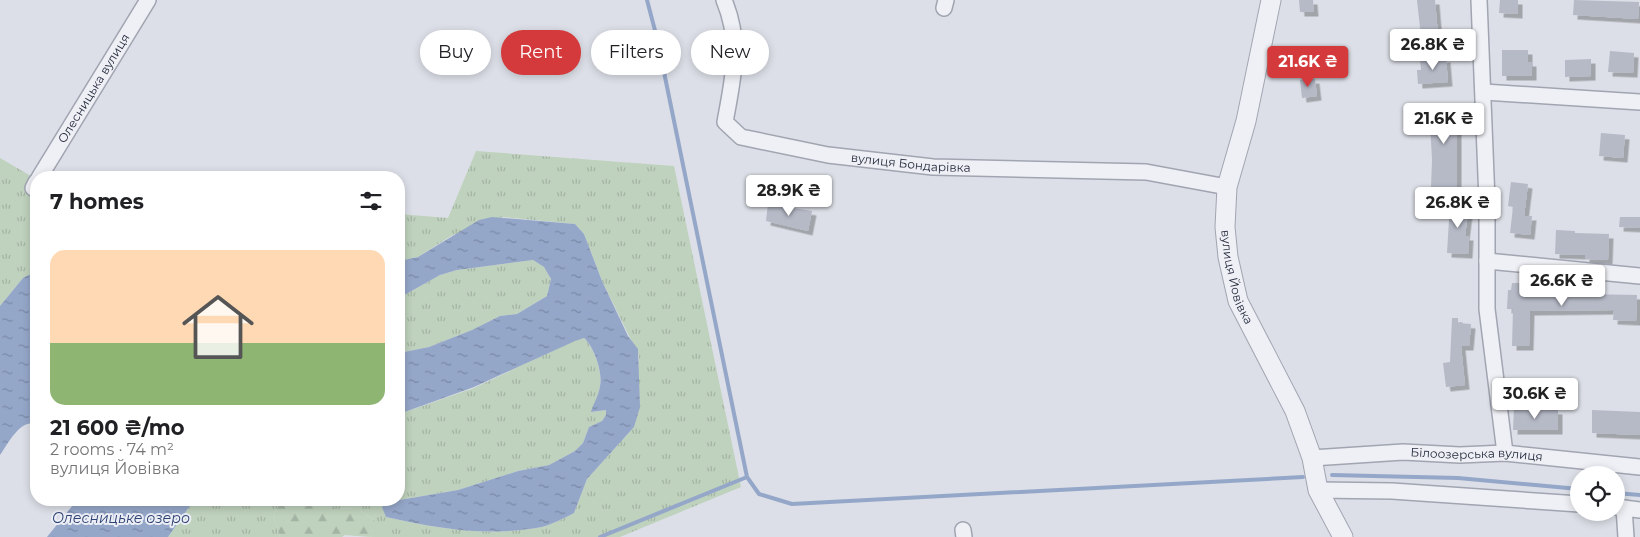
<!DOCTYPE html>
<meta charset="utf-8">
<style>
:root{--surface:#fff;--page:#f6f6f6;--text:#202124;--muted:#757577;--line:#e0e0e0;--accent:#d43a3c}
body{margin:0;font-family:Montserrat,sans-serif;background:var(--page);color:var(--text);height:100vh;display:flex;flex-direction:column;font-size:19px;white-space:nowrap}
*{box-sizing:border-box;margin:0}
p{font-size:16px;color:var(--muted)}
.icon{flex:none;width:28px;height:28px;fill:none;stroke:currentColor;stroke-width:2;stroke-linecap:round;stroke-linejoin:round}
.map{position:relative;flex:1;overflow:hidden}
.drawer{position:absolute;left:30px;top:171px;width:375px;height:335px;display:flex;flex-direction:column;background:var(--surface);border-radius:20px;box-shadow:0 2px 8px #0003}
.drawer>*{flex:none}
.top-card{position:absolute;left:420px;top:30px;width:475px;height:45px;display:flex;gap:10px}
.tools{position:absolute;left:1570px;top:466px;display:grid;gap:10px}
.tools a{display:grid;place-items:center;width:55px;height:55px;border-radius:50%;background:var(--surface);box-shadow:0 2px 8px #0003;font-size:25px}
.price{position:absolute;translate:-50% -42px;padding:0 11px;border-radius:5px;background:#fff;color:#222;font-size:16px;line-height:32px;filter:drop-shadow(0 1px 2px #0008)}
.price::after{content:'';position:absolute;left:50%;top:30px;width:15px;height:11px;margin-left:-8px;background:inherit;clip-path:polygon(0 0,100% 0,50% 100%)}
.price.selected{background:var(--accent);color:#fff}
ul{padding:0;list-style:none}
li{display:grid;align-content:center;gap:10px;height:265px;padding:0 20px}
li+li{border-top:1px solid var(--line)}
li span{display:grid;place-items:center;height:155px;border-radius:15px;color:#555}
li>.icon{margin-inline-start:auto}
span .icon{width:90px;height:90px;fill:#fffc;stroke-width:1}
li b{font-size:21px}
h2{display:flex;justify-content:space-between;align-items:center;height:60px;padding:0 20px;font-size:21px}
.pill{padding:0 18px;border-radius:22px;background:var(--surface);box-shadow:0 2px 8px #0003;font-size:18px;line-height:45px}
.pill.selected{background:var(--accent);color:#fff}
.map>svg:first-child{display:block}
.forest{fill:url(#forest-firs)}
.park{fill:url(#park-tufts)}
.water{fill:url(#water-ripples)}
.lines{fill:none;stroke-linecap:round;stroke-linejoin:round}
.stream{stroke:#95a7c9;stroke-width:4}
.building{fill:#b6bac7;filter:url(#shadow)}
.minor-casing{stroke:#a1a5b1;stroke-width:18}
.tertiary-casing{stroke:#a1a5b1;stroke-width:21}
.minor{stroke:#eff0f5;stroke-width:15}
.tertiary{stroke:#eff0f5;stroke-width:19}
.labels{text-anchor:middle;stroke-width:4;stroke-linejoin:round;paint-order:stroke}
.street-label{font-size:12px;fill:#252b3e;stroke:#eceef5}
.water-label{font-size:14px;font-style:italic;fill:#2e4374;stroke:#eceef5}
</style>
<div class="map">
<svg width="1640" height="537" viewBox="0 0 1640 537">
<defs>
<pattern id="forest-firs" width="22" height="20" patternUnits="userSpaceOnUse" patternTransform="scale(1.25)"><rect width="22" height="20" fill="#bfd2bd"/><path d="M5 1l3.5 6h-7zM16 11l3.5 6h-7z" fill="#a4b4a4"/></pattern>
<pattern id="park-tufts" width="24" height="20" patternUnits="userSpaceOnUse" patternTransform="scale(1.25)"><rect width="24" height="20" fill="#bfd2bd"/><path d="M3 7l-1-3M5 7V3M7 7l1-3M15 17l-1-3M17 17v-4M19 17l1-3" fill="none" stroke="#a4b4a4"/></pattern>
<pattern id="water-ripples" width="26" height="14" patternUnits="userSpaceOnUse" patternTransform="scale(1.25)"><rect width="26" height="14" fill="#95a7c9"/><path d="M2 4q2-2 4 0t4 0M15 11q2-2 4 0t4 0" fill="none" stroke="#7988a5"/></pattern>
<filter id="shadow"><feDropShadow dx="4.5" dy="4.5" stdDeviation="0" flood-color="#0004"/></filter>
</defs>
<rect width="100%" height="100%" fill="#dcdfe7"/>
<path class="forest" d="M 281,500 L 329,500 L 333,508 L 358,509 L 374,520 L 374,535 L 370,537 L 345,535 L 342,537 L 280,537 L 273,516 Z"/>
<path class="park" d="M 476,151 L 674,166 L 741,487 L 620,537 L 370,537 L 374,535 L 374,520 L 358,509 L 333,508 L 329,500 L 399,500 L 399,414 L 474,388 L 575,340 L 584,338 C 594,348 603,372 600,386 C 599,395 594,403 592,412 L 606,410 L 606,415 L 602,421 L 589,427 L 583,443 L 575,451 L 549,465 L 518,471 L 458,490 L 388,502 L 386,517 C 441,529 485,537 542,527 C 553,524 564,518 574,513 L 587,479 L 634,427 L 639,356 L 602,281 L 584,234 L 575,224 L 503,217 L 451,236 L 418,257 L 399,261 L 399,214 L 448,218 Z
M 0,158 L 36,179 L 36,274 L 23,278 L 0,306 Z
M 533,260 L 544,267 L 551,279 L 547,296 L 517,314 L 500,316 L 472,330 L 429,347 L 399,353 L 399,298 L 440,275 L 457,270 Z
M 194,500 L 281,500 L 273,516 L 280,537 L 168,537 Z"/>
<path class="water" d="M 492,217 L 575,224 L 584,234 L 602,281 L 628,336 L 638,349 L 640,407 L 634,427 L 587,479 L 574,513 C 564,518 553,524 542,527 C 485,537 441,529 386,517 L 382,507 L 388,502 L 458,490 L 518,471 L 549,465 L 575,451 L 583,443 L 589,427 L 602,421 L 606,415 L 606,410 L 591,412 C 593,404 599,395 600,386 C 603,372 594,347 584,338 L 575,341 L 474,387 L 399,414 L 399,353 L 429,347 L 472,330 L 500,316 L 517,314 L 547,296 L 551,279 L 544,267 L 533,260 L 457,270 L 440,275 L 399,298 L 399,261 L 418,257 L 479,220 Z
M 31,274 L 36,274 L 36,424 C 20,419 8,444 0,455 L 0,306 L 23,278 Z
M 77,500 L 194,500 L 168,537 L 47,537 Z"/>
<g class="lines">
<path class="stream" d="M 647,0 L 657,38 L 747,477 L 759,494 L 792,504 L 1303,477
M 1332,475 L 1458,478 L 1579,489
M 1616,493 L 1640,495
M 600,537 L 747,477"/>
</g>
<path class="building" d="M 1299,0 L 1313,0 L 1314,12 L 1300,12 Z
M 1417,0 L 1435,0 L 1438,35 L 1421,37 Z
M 1500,0 L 1518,0 L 1518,14 L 1499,13 Z
M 1574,0 L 1639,2 L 1638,19 L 1573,15 Z
M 1502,50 L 1528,50 L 1528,62 L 1532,62 L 1532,76 L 1502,76 Z
M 1610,51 L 1634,53 L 1633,73 L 1608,72 Z
M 1446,58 L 1448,82 L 1418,84 L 1417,70 L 1421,70 L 1420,60 Z
M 1591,59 L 1591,76 L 1565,77 L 1565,60 Z
M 1315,79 L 1317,96 L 1302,98 L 1300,80 Z
M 1457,103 L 1457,187 L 1431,187 L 1432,160 L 1429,104 Z
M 1601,133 L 1625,135 L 1623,158 L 1599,156 Z
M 1511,182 L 1528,184 L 1524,216 L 1532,216 L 1530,235 L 1510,233 L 1513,207 L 1508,206 Z
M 1450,203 L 1469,205 L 1465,236 L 1469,236 L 1468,254 L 1447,253 Z
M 768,204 L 812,211 L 808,231 L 766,221 Z
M 1620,217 L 1640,217 L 1640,228 L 1619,227 Z
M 1556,230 L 1575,231 L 1575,233 L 1609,234 L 1608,260 L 1585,259 L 1585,255 L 1555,254 Z
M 1512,283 L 1526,283 L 1526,290 L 1531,290 L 1531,293 L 1637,295 L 1636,321 L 1613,320 L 1614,310 L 1530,311 L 1529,346 L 1512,346 L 1513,309 L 1507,309 L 1508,290 L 1511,290 Z
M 1452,318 L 1458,318 L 1458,323 L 1471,324 L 1469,346 L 1461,346 L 1465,385 L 1446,387 L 1443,363 L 1450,362 Z
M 1514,408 L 1558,410 L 1558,430 L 1513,430 Z
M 1592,410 L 1640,412 L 1640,435 L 1592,433 Z"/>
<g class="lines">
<g class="minor-casing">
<g id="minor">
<path id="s1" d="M 724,0 C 742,43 733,78 725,122 L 741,137 L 828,155 L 933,167 L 1146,172 L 1227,187"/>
<path d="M 1479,0 L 1487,201 L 1487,309 L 1505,453"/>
<path d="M 944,8 L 946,0"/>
<path d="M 1484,92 L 1640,102"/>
<path id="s2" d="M 39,178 L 148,0"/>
<path d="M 36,182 L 33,188 L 36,190"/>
<path d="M 1487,261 L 1640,276"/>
<path id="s3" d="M 1312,458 L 1403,452 L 1460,455 L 1505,453 L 1640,467"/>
<path d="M 1318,490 L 1392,491 L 1579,504"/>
<path d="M 1616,507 L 1640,510"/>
<path d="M 1624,508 L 1626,537"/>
<path d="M 963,530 L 964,537"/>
</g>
</g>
<g class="tertiary-casing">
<g id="tertiary">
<path id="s4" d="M 1271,0 L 1246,121 L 1227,187 L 1225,227 L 1228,257 L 1238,301 L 1295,411 L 1312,458 L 1318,490 L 1343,537"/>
</g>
</g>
<use href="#minor" class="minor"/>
<use href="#tertiary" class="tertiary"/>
</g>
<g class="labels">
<g class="street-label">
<text dy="4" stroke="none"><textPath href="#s2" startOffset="105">Олесницька вулиця</textPath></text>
<text dy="4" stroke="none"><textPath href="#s1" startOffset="318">вулиця Бондарівка</textPath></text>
<text dy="4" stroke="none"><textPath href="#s4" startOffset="284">вулиця Йовівка</textPath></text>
<text dy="4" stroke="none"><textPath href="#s3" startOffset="165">Білоозерська вулиця</textPath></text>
</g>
<g class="water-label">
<text x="121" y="523">Олесницьке озеро</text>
</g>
</g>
</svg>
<div class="tools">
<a><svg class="icon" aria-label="locate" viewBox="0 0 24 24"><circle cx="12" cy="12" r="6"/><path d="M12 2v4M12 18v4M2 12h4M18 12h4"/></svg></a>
</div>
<b class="price" style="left:1433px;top:71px">26.8K ₴</b>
<b class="price selected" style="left:1308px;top:88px">21.6K ₴</b>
<b class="price" style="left:1444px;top:145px">21.6K ₴</b>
<b class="price" style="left:789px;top:217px">28.9K ₴</b>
<b class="price" style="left:1458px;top:229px">26.8K ₴</b>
<b class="price" style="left:1562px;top:307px">26.6K ₴</b>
<b class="price" style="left:1535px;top:420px">30.6K ₴</b>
<div class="top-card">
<a class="pill">Buy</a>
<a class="pill selected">Rent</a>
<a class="pill">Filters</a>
<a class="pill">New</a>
</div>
<section class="drawer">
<h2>7 homes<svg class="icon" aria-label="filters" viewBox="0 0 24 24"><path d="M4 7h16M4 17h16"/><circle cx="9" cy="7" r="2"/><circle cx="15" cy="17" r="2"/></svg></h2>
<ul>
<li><span style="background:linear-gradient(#ffd9b3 60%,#8fb573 0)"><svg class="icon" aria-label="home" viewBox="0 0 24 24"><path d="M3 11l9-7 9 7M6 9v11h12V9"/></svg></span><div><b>21 600 ₴/mo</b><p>2 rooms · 74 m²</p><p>вулиця Йовівка</p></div></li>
</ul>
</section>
</div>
